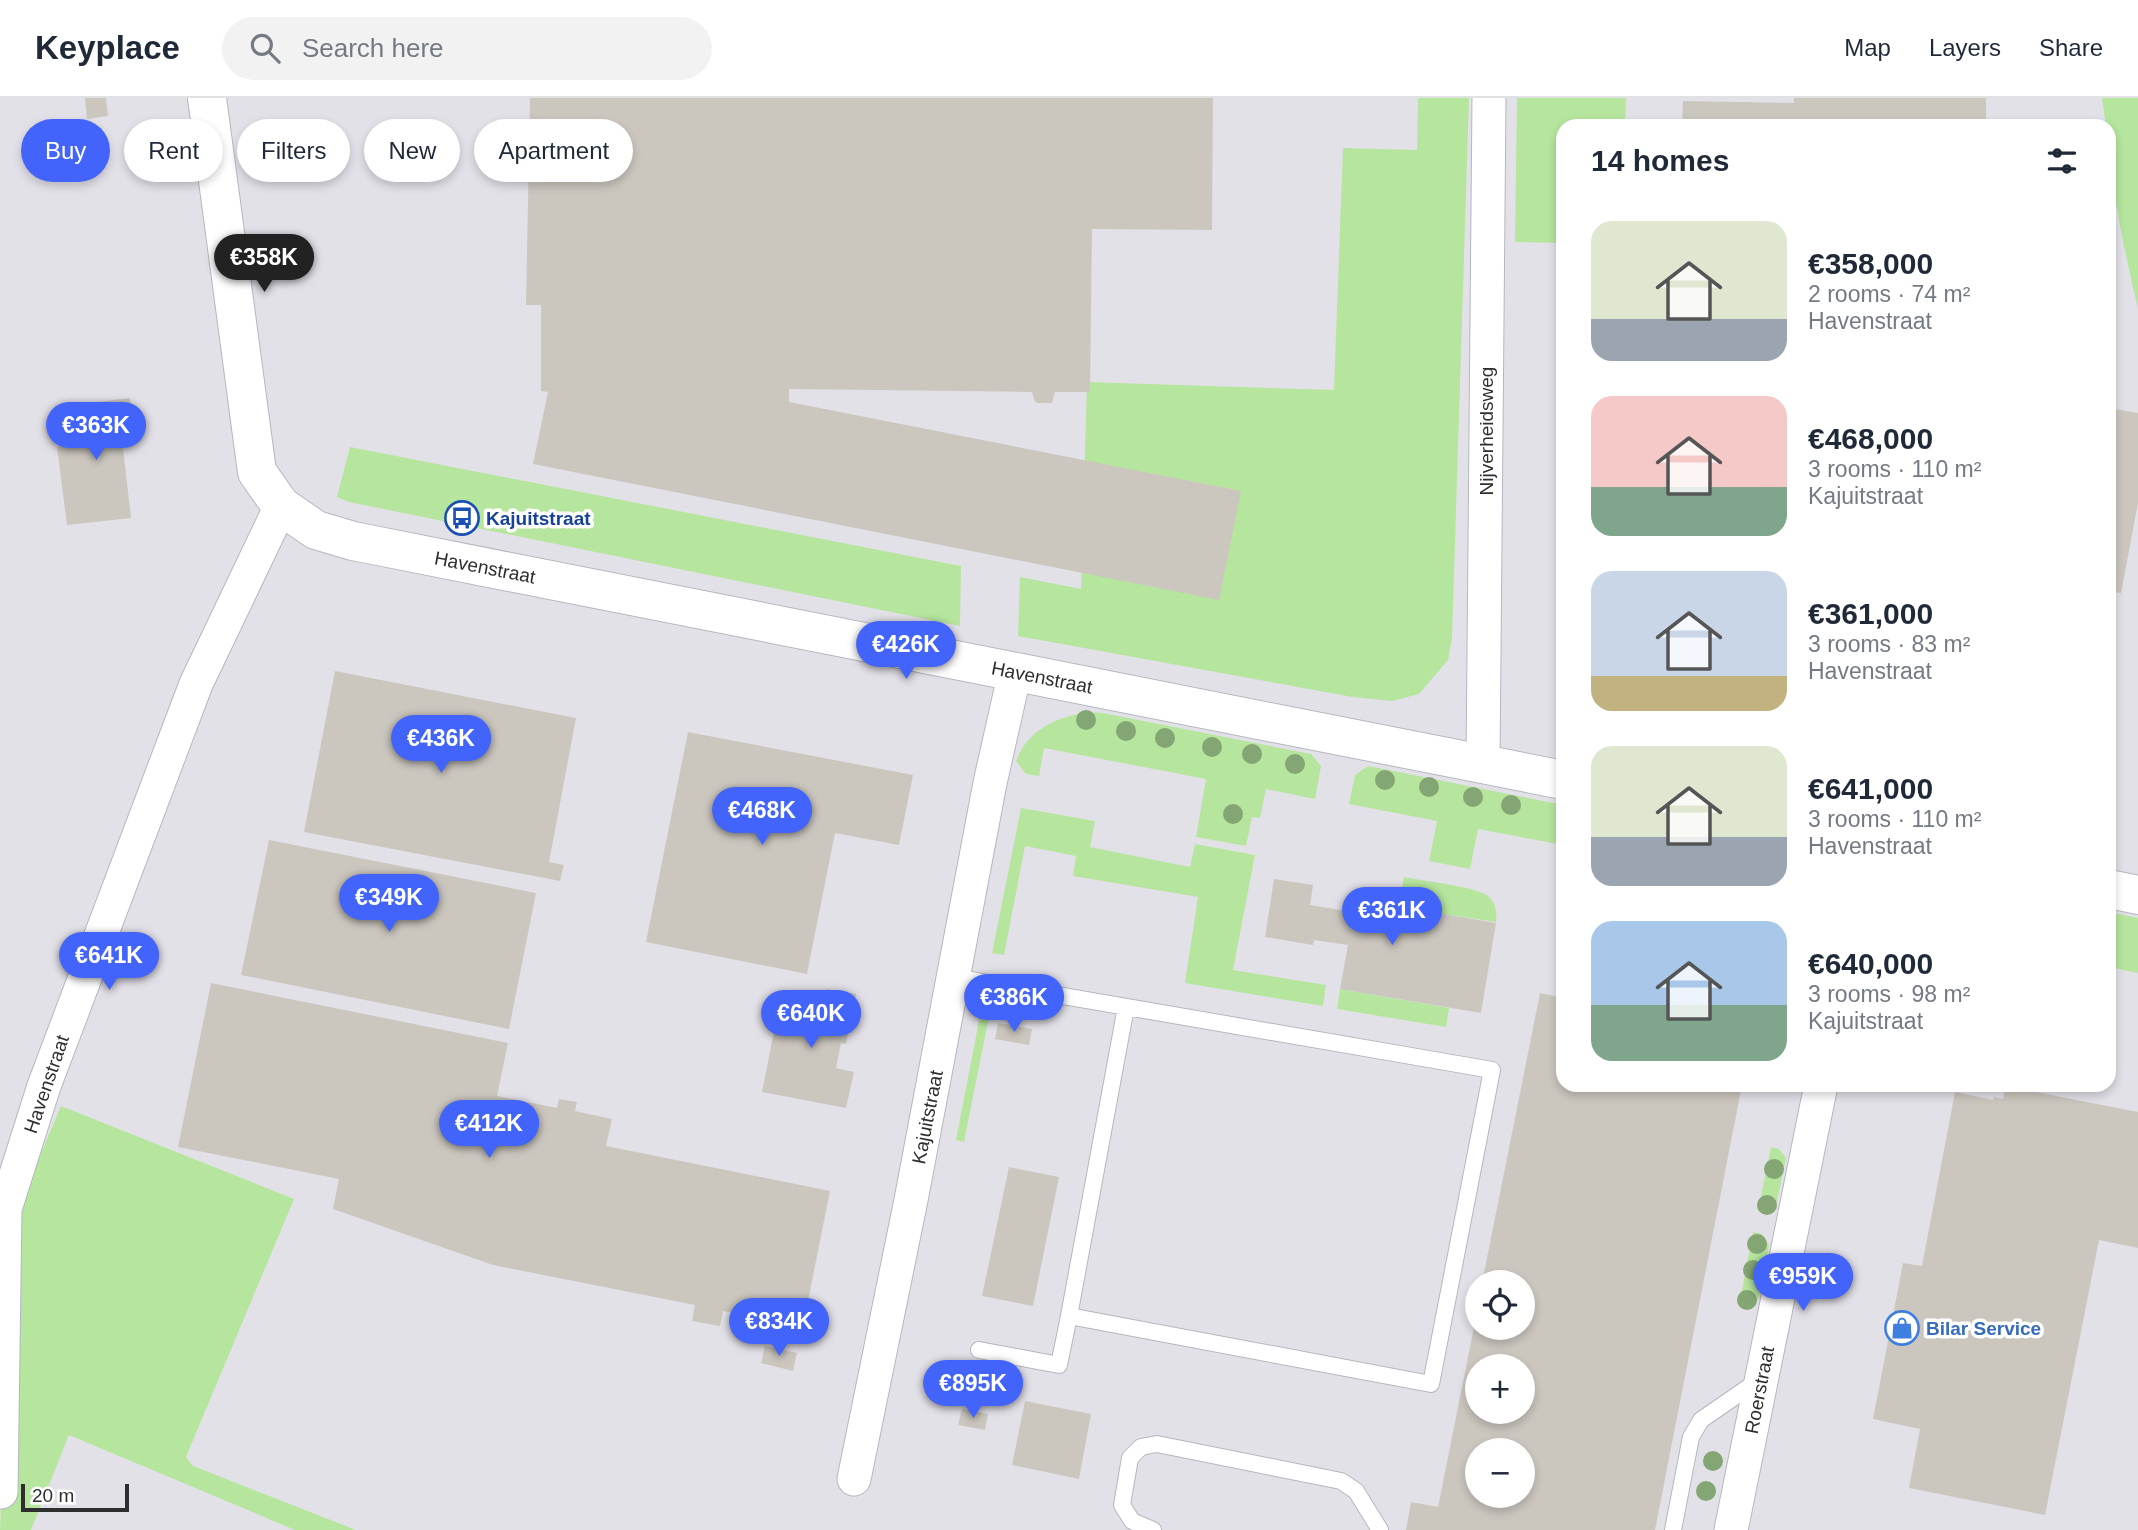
<!DOCTYPE html>
<meta charset="utf-8">
<style>
:root{--surface:#fff;--page:#f2f2f3;--text:#1f2937;--muted:#747a83;--line:#e0e1e3;--accent:#4264fb}
body{margin:0;font-family:Helvetica,sans-serif;background:var(--page);color:var(--text);height:100vh;display:flex;flex-direction:column;font-size:26px;white-space:nowrap}
*{box-sizing:border-box;margin:0}
p{font-size:23px;color:var(--muted)}
.icon{flex:none;width:38px;height:38px;fill:none;stroke:currentColor;stroke-width:2;stroke-linecap:round;stroke-linejoin:round}
.map{position:relative;flex:1;overflow:hidden}
.panel{position:absolute;left:1556px;top:21px;width:560px;height:973px;display:flex;flex-direction:column;background:var(--surface);border-radius:21px;box-shadow:0 4px 10px #0003}
.panel>*{flex:none}
.hud{position:absolute;left:21px;top:21px;width:665px;height:63px;display:flex;gap:14px}
.controls{position:absolute;left:1465px;top:1172px;display:grid;gap:14px}
.controls a{display:grid;place-items:center;width:70px;height:70px;border-radius:50%;background:var(--surface);box-shadow:0 4px 10px #0003;font-size:35px}
.scale{position:absolute;left:21px;bottom:18px;width:108px;box-sizing:border-box;padding-left:7px;border:4px solid #2e2e2e;border-top:0;font-size:19px;line-height:24px;white-space:nowrap;color:#2e2e2e;-webkit-text-stroke:5px #fff;paint-order:stroke}
.price{position:absolute;translate:-50% -60px;padding:0 16px;border-radius:24px;background:var(--accent);color:#fff;font-size:23px;line-height:46px;filter:drop-shadow(0 2px 4px #0008)}
.price::after{content:'';position:absolute;left:50%;top:42px;width:21px;height:16px;margin-left:-10px;background:inherit;clip-path:polygon(0 0,100% 0,50% 100%)}
.price.on{background:#222;color:#fff}
ul{padding:0;list-style:none}
li{display:flex;align-items:center;gap:21px;height:175px;padding:0 35px}
li span{display:grid;place-items:center;flex:none;width:196px;height:140px;border-radius:21px;color:#555}
li>.icon{margin-inline-start:auto}
span .icon{width:84px;height:84px;fill:#fffc;stroke-width:1}
li b{font-size:30px}
h2{display:flex;justify-content:space-between;align-items:center;height:84px;padding:0 35px;font-size:30px}
.tag{padding:0 24px;border-radius:32px;background:var(--surface);box-shadow:0 4px 10px #0003;font-size:24px;line-height:63px}
.tag.on{background:var(--accent);color:#fff}
header{display:flex;align-items:center;gap:42px;box-sizing:border-box;height:98px;padding:0 35px;background:var(--surface);border-bottom:2px solid var(--line)}
header strong{font-size:33px}
nav{display:flex;gap:38px;margin-inline-start:auto;font-size:24px}
.search{width:490px;height:63px;background:var(--page);display:flex;align-items:center;gap:18px;box-sizing:border-box;padding:0 24px;border-radius:38px;color:var(--muted);font-size:26px}
.map>svg:first-child{display:block}
.industrial{fill:#e3e1e8;fill-rule:evenodd}
.green{fill:#b6e59e}
.building{fill:#cbc7bf;fill-rule:evenodd}
.lines{fill:none;stroke-linecap:round;stroke-linejoin:round}
.service-casing{stroke:#b4b7c1;stroke-width:18}
.minor-casing{stroke:#b4b7c1;stroke-width:35}
.tertiary-casing{stroke:#b4b7c1;stroke-width:40}
.service{stroke:#fff;stroke-width:16}
.minor{stroke:#fff;stroke-width:33}
.tertiary{stroke:#fff;stroke-width:38}
.tree{fill:#84a574}
.labels{text-anchor:middle;stroke-width:7;stroke-linejoin:round;paint-order:stroke}
.street-label{font-size:19px;fill:#2e2e2e;stroke:#fff}
.transit-label{font-size:19px;font-weight:bold;fill:#164399;stroke:#fff;text-anchor:start}
.shop-label{font-size:19px;font-weight:bold;fill:#366cbe;stroke:#fff;text-anchor:start}
</style>
<header>
<strong>Keyplace</strong>
<div class="search"><svg class="icon" aria-label="search" viewBox="0 0 24 24"><circle cx="10" cy="10" r="6"/><path d="M15 15l6 6"/></svg>Search here</div>
<nav><a>Map</a><a>Layers</a><a>Share</a></nav>
</header>
<div class="map">
<svg width="2138" height="1432" viewBox="0 0 2138 1432">
<rect width="100%" height="100%" fill="#efe9e1"/>
<path class="industrial" d="M 0,0 L 2138,0 L 2138,1432 L 13,1432 L 0,1396 ZM 1563,28 L 2109,28 L 2109,987 L 1563,987 ZM 1477,1185 L 1522,1185 L 1522,1230 L 1477,1230 ZM 1477,1269 L 1522,1269 L 1522,1314 L 1477,1314 ZM 1477,1353 L 1522,1353 L 1522,1398 L 1477,1398 Z"/>
<path class="green" d="M 1418,0 L 1469,0 L 1452,540 L 1448,562 L 1419,596 L 1392,603 L 1353,599 L 1018,538 L 1020,479 L 1081,491 L 1087,284 L 1334,292 L 1343,50 L 1417,52 Z
M 1517,0 L 1626,0 L 1625,28 L 1563,28 L 1563,145 L 1515,144 Z
M 2102,0 L 2138,0 L 2138,211 C 2125,154 2109,86 2109,28 L 2106,28 Z
M 350,349 L 961,468 L 960,528 L 349,404 L 337,399 Z
M 1088,614 L 1103,615 L 1311,656 L 1321,668 L 1315,701 L 1266,691 L 1260,720 L 1252,719 L 1246,748 L 1196,739 L 1206,681 L 1044,650 L 1039,678 L 1026,676 L 1016,663 C 1028,631 1057,619 1088,614 Z
M 1368,668 L 1563,707 L 1563,747 L 1478,731 L 1470,771 L 1429,763 L 1437,723 L 1349,706 L 1355,677 Z
M 1021,710 L 1095,723 L 1090,749 L 1190,769 L 1195,746 L 1255,757 L 1233,872 L 1326,887 L 1323,908 L 1185,885 L 1198,799 L 1073,778 L 1076,758 L 1025,748 L 1004,857 L 992,855 Z
M 1404,779 C 1422,783 1475,788 1488,798 C 1496,805 1497,814 1496,824 L 1398,809 Z
M 2109,814 L 2138,820 L 2138,875 L 2109,869 Z
M 1340,891 L 1449,910 L 1446,929 L 1337,911 Z
M 981,912 L 990,914 L 964,1044 L 956,1042 Z
M 61,1008 L 294,1101 L 186,1359 L 193,1368 L 356,1432 L 295,1432 L 69,1337 L 31,1432 L 0,1432 L 10,1128 Z
M 1771,1049 L 1779,1051 L 1786,1060 L 1776,1108 L 1766,1114 L 1758,1113 Z
M 1753,1134 L 1762,1136 L 1769,1147 L 1758,1202 L 1747,1210 L 1739,1208 Z"/>
<path class="building" d="M 85,0 L 106,0 L 108,18 L 87,21 Z
M 530,0 L 1213,0 L 1212,132 L 1092,131 L 1090,294 L 1055,294 L 1052,305 L 1038,305 L 1035,304 L 1032,294 L 789,291 L 789,304 L 1241,393 L 1219,502 L 533,366 L 548,294 L 541,293 L 541,207 L 526,207 Z
M 1794,0 L 1986,0 L 1986,28 L 1682,28 L 1683,3 L 1794,5 Z
M 130,300 L 135,340 L 122,341 L 131,420 L 67,427 L 57,349 L 71,348 L 66,308 Z
M 2109,310 L 2138,315 L 2138,405 L 2121,495 L 2109,493 Z
M 335,573 L 576,620 L 549,764 L 564,767 L 560,783 L 304,734 Z
M 688,634 L 913,677 L 899,747 L 835,735 L 807,876 L 646,844 Z
M 269,742 L 536,795 L 509,931 L 241,877 Z
M 1274,781 L 1313,787 L 1310,807 L 1352,814 L 1354,801 L 1496,825 L 1481,915 L 1340,891 L 1348,847 L 1314,842 L 1313,847 L 1265,839 Z
M 211,885 L 508,945 L 497,998 L 557,1010 L 559,1001 L 577,1004 L 575,1013 L 612,1021 L 606,1048 L 830,1093 L 803,1228 L 723,1213 L 720,1228 L 692,1223 L 695,1207 L 493,1167 L 333,1111 L 339,1081 L 178,1049 Z
M 827,891 L 856,896 L 846,946 L 841,945 L 836,970 L 854,974 L 846,1010 L 762,994 L 781,898 L 824,907 Z
M 1540,895 L 1563,900 L 1563,987 L 1742,987 L 1655,1432 L 1406,1432 L 1411,1404 L 1438,1409 L 1476,1219 L 1477,1230 L 1522,1230 L 1522,1185 L 1482,1185 ZM 1477,1269 L 1522,1269 L 1522,1314 L 1477,1314 ZM 1477,1353 L 1522,1353 L 1522,1398 L 1477,1398 Z
M 998,925 L 1032,931 L 1029,947 L 995,941 Z
M 2005,988 L 2138,1014 L 2138,1150 L 2099,1142 L 2045,1417 L 1909,1390 L 1920,1331 L 1873,1321 L 1903,1165 L 1922,1168 L 1955,994 L 1993,1002 L 1994,999 L 2003,1001 Z
M 1009,1069 L 1059,1079 L 1033,1208 L 982,1198 Z
M 765,1248 L 797,1255 L 793,1273 L 761,1265 Z
M 1025,1303 L 1091,1316 L 1079,1381 L 1012,1367 Z
M 962,1311 L 988,1316 L 985,1332 L 958,1327 Z"/>
<g class="lines">
<g class="service-casing">
<path id="service" d="M 953,879 L 1492,972 L 1431,1286 L 1069,1218 L 1126,909
M 979,1252 L 1059,1267 L 1069,1218
M 1153,1432 L 1132,1423 L 1122,1407 L 1130,1360 L 1141,1349 L 1157,1346 L 1341,1383 L 1356,1393 L 1380,1432
M 1673,1432 L 1691,1339 L 1701,1322 L 1759,1282"/>
</g>
<g class="minor-casing">
<path id="minor" d="M 1483,666 L 1489,0
M 854,1381 L 911,1102 L 990,685 L 1015,574
M 1,1394 L 5,1111 L 44,988 L 196,586 L 281,408
M 1731,1432 L 1821,987"/>
</g>
<g class="tertiary-casing">
<path id="tertiary" d="M 207,0 L 257,374 L 281,408 L 316,432 L 353,443 L 1563,682
M 2109,791 L 2138,797"/>
</g>
<use href="#service" class="service"/>
<use href="#minor" class="minor"/>
<use href="#tertiary" class="tertiary"/>
</g>
<g class="tree">
<circle cx="1086" cy="622" r="10"/>
<circle cx="1126" cy="633" r="10"/>
<circle cx="1165" cy="640" r="10"/>
<circle cx="1212" cy="649" r="10"/>
<circle cx="1252" cy="656" r="10"/>
<circle cx="1295" cy="666" r="10"/>
<circle cx="1385" cy="682" r="10"/>
<circle cx="1429" cy="689" r="10"/>
<circle cx="1473" cy="699" r="10"/>
<circle cx="1511" cy="707" r="10"/>
<circle cx="1233" cy="716" r="10"/>
<circle cx="1774" cy="1071" r="10"/>
<circle cx="1767" cy="1107" r="10"/>
<circle cx="1757" cy="1146" r="10"/>
<circle cx="1753" cy="1172" r="10"/>
<circle cx="1747" cy="1202" r="10"/>
<circle cx="1713" cy="1363" r="10"/>
<circle cx="1706" cy="1393" r="10"/>
</g>
<defs>
<g id="bus-ring" transform="scale(1.75)"><circle r="9.5" fill="#fff" stroke="#1a4fb4" stroke-width="1.5"/><path d="M-5-6H5V4H4V6H2V4H-2V6H-4V4H-5ZM-3.5-4V0h7V-4ZM-3.5 1.2v1.5H-2V1.2ZM2 1.2v1.5H3.5V1.2Z" fill="#1a4fb4"/></g>
<g id="shop-ring" transform="scale(1.75)"><circle r="9.5" fill="#fff" stroke="#3f7fe0" stroke-width="1.5"/><path d="M-5-2.5h2.3a2.7 3.5 0 0 1 5.4 0H5L5.5 6h-11ZM-1.5-2.5h3a1.5 2.3 0 0 0-3 0Z" fill="#3f7fe0"/></g>
</defs>
<g fill-rule="evenodd">
<use href="#bus-ring" x="462" y="420"/>
<use href="#shop-ring" x="1902" y="1230"/>
</g>
<g class="labels">
<g class="street-label">
<text transform="translate(1486 333) rotate(-90)" y="7">Nijverheidsweg</text>
<text transform="translate(485 469) rotate(11)" y="7">Havenstraat</text>
<text transform="translate(1042 579) rotate(11)" y="7">Havenstraat</text>
<text transform="translate(46 986) rotate(-71)" y="7">Havenstraat</text>
<text transform="translate(927 1019) rotate(-79)" y="7">Kajuitstraat</text>
<text transform="translate(1759 1292) rotate(-79)" y="7">Roerstraat</text>
</g>
<g class="transit-label">
<text x="486" y="427">Kajuitstraat</text>
</g>
<g class="shop-label">
<text x="1926" y="1237">Bilar Service</text>
</g>
</g>
</svg>
<div class="controls">
<a><svg class="icon" aria-label="locate" viewBox="0 0 24 24"><circle cx="12" cy="12" r="6"/><path d="M12 2v4M12 18v4M2 12h4M18 12h4"/></svg></a>
<a>+</a>
<a>−</a>
</div>
<div class="scale">20 m</div>
<b class="price on" style="left:264px;top:196px">€358K</b>
<b class="price" style="left:96px;top:364px">€363K</b>
<b class="price" style="left:906px;top:583px">€426K</b>
<b class="price" style="left:441px;top:677px">€436K</b>
<b class="price" style="left:762px;top:749px">€468K</b>
<b class="price" style="left:389px;top:836px">€349K</b>
<b class="price" style="left:1392px;top:849px">€361K</b>
<b class="price" style="left:109px;top:894px">€641K</b>
<b class="price" style="left:1014px;top:936px">€386K</b>
<b class="price" style="left:811px;top:952px">€640K</b>
<b class="price" style="left:489px;top:1062px">€412K</b>
<b class="price" style="left:1803px;top:1215px">€959K</b>
<b class="price" style="left:779px;top:1260px">€834K</b>
<b class="price" style="left:973px;top:1322px">€895K</b>
<div class="hud">
<a class="tag on">Buy</a>
<a class="tag">Rent</a>
<a class="tag">Filters</a>
<a class="tag">New</a>
<a class="tag">Apartment</a>
</div>
<section class="panel">
<h2>14 homes<svg class="icon" aria-label="filters" viewBox="0 0 24 24"><path d="M4 7h16M4 17h16"/><circle cx="9" cy="7" r="2"/><circle cx="15" cy="17" r="2"/></svg></h2>
<ul>
<li><span style="background:linear-gradient(#dfe7d0 70%,#9aa5b1 0)"><svg class="icon" aria-label="home" viewBox="0 0 24 24"><path d="M3 11l9-7 9 7M6 9v11h12V9"/></svg></span><div><b>€358,000</b><p>2 rooms · 74 m²</p><p>Havenstraat</p></div></li>
<li><span style="background:linear-gradient(#f6c9c9 65%,#7fa58c 0)"><svg class="icon" aria-label="home" viewBox="0 0 24 24"><path d="M3 11l9-7 9 7M6 9v11h12V9"/></svg></span><div><b>€468,000</b><p>3 rooms · 110 m²</p><p>Kajuitstraat</p></div></li>
<li><span style="background:linear-gradient(#c9d6e8 75%,#c2b280 0)"><svg class="icon" aria-label="home" viewBox="0 0 24 24"><path d="M3 11l9-7 9 7M6 9v11h12V9"/></svg></span><div><b>€361,000</b><p>3 rooms · 83 m²</p><p>Havenstraat</p></div></li>
<li><span style="background:linear-gradient(#dfe7d0 65%,#9aa5b1 0)"><svg class="icon" aria-label="home" viewBox="0 0 24 24"><path d="M3 11l9-7 9 7M6 9v11h12V9"/></svg></span><div><b>€641,000</b><p>3 rooms · 110 m²</p><p>Havenstraat</p></div></li>
<li><span style="background:linear-gradient(#a9c7e8 60%,#7fa58c 0)"><svg class="icon" aria-label="home" viewBox="0 0 24 24"><path d="M3 11l9-7 9 7M6 9v11h12V9"/></svg></span><div><b>€640,000</b><p>3 rooms · 98 m²</p><p>Kajuitstraat</p></div></li>
</ul>
</section>
</div>
